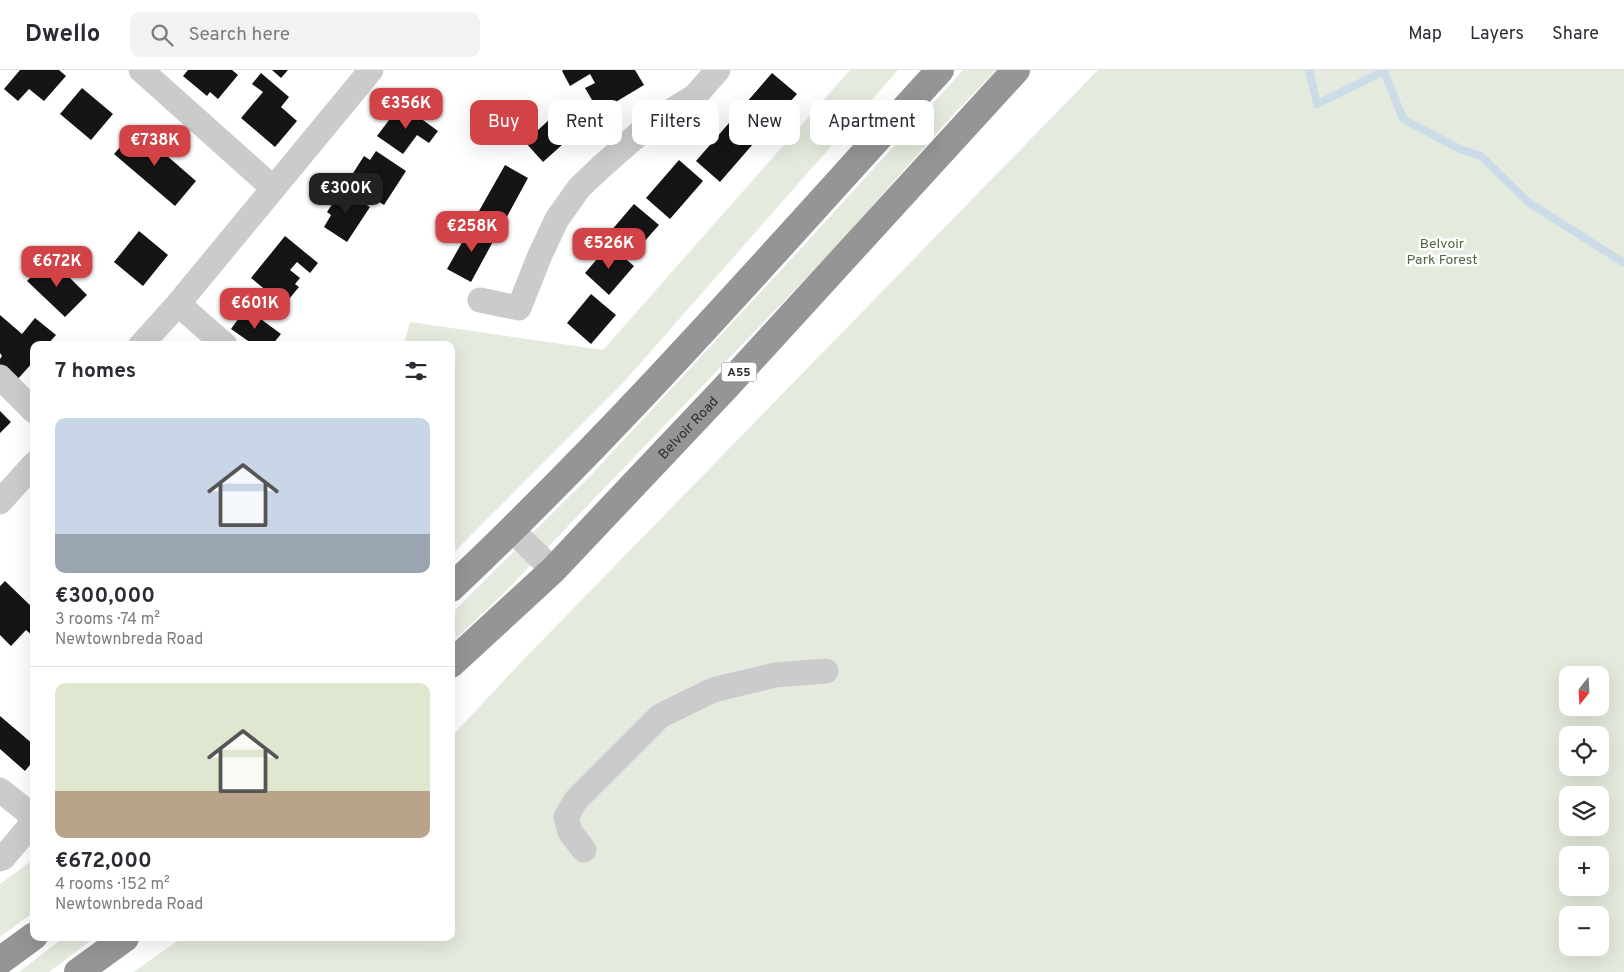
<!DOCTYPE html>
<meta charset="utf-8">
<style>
:root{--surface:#fff;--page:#f2f2f3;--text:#2b2b33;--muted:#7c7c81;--line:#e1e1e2;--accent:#d24347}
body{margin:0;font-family:Overpass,sans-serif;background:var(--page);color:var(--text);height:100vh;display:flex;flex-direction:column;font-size:19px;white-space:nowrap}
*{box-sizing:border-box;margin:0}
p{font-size:16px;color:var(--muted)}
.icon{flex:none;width:28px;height:28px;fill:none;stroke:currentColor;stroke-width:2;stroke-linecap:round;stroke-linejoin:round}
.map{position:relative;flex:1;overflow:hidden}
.panel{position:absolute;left:30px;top:271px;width:425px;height:600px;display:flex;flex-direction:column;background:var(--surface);border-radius:10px;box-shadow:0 5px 20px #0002}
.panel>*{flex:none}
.banner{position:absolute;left:470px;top:30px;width:475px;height:45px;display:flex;gap:10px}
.needle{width:32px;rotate:198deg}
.fabs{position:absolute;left:1559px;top:596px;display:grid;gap:10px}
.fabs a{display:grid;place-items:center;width:50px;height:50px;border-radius:10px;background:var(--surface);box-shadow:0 5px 20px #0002;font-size:25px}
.price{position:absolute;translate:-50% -42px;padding:0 11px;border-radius:10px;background:var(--accent);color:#fff;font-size:16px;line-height:32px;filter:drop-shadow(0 1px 2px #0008)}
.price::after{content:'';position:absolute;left:50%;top:30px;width:15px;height:11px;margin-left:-8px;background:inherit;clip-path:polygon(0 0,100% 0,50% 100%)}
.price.active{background:#222;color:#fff}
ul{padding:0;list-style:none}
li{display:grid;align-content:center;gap:10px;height:265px;padding:0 25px}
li+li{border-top:1px solid var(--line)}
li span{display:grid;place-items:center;height:155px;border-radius:10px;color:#555}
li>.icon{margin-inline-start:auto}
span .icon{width:90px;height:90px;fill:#fffc;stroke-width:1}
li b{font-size:21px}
h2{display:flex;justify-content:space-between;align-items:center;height:60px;padding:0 25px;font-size:21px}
.chip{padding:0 18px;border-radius:10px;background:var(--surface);box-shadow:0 5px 20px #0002;font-size:18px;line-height:45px}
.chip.active{background:var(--accent);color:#fff}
header{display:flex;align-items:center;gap:30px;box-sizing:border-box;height:70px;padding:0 25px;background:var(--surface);border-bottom:1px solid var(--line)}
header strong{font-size:24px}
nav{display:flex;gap:28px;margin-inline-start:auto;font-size:18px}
.search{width:350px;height:45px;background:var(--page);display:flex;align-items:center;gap:12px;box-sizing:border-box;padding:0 18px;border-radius:10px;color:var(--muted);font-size:19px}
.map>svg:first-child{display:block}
.green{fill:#e4eadd;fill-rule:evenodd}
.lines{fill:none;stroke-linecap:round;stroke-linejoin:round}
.stream{stroke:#cbdce8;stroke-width:8}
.building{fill:#151515}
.minor{stroke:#cbcbcb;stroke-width:25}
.highway{stroke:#959595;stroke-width:28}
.labels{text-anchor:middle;stroke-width:5;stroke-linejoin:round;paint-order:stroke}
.shield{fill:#fff;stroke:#6d6d6d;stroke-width:1}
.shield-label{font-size:12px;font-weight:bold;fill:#2e2e2e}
.park-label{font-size:14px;fill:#506540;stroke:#fff}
.street-label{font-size:14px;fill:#2e2e2e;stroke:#fff}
</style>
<header>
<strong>Dwello</strong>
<div class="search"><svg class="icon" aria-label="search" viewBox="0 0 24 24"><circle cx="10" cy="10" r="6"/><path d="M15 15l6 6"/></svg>Search here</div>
<nav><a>Map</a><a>Layers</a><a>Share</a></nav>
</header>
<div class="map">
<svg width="1624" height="902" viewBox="0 0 1624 902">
<rect width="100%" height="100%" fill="#fff"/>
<path class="green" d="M 850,0 L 898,0 L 623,313 L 451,485 L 451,275 L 404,275 L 410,252 L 603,280 Z
M 963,0 L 996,0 L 953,45 L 830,183 L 502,525 L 451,573 L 451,544 L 595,401 L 806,173 Z
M 1098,0 L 1624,0 L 1624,902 L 133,902 L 182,868 L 451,868 L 451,667 L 525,588 ZM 1568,605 L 1600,605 L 1600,638 L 1568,638 ZM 1568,665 L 1600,665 L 1600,698 L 1568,698 ZM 1568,725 L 1600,725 L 1600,758 L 1568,758 ZM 1568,785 L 1600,785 L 1600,818 L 1568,818 ZM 1568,845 L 1600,845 L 1600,878 L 1568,878 Z
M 34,789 L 34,842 L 0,867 L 0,814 Z
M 63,868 L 94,868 L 49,902 L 19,902 Z"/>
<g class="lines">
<path class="stream" d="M 1309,0 L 1317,34 L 1384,1 L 1403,49 L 1460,79 L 1481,86 L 1528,132 L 1624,193"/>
</g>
<path class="building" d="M 20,0 L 59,0 L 66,6 L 44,31 L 29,19 L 18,31 L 4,19 Z
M 188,0 L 232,0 L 238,5 L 218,29 L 210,22 L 207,26 L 183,6 Z
M 272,0 L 288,0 L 281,8 Z
M 563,0 L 635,0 L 644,15 L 599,42 L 585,18 L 595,13 L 590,4 L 570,16 L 562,1 Z
M 261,3 L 289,27 L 281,37 L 297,51 L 275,77 L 241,48 L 263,22 L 252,14 Z
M 772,3 L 797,24 L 763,62 L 739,41 Z
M 82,18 L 113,44 L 91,70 L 60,44 Z
M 401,34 L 438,61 L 429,73 L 417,65 L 403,84 L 377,66 Z
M 563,37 L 582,57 L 543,92 L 525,72 Z
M 729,53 L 753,74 L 720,112 L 696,91 Z
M 136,59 L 196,111 L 175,136 L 114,84 Z
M 376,81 L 406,101 L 384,135 L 348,111 L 364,86 L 370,90 Z
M 679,90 L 703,111 L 670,149 L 646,128 Z
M 505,95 L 528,108 L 503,154 L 479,141 Z
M 342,119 L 370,137 L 347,172 L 324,157 L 331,145 L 327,142 Z
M 634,134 L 659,155 L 634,183 L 610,162 Z
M 473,153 L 496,166 L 471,212 L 447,199 Z
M 139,161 L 168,185 L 143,216 L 114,192 Z
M 285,166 L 318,193 L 310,203 L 297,192 L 290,200 L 300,208 L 295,214 L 299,217 L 284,235 L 251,208 Z
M 609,175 L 634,196 L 609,225 L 585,203 Z
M 50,188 L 87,225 L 65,247 L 27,211 Z
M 591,224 L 616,245 L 591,274 L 567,253 Z
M 246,238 L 281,264 L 272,275 L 254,275 L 231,259 Z
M 0,245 L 22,264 L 35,248 L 56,265 L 47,275 L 34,275 L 34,291 L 16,311 L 0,298 L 0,289 L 2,286 L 0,283 Z
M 0,341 L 11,352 L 0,363 Z
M 5,511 L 34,539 L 34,567 L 26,560 L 11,576 L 0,565 L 0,516 Z
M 0,646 L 34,675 L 34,690 L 25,701 L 0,679 Z"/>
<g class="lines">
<path class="minor" d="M 141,0 L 273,118
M 480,230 L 519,238 L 540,185 L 557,149 L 579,118 L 601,97 L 650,54 L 695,26 L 718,0
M 178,234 L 225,275
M 141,275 L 178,234 L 371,0
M 0,307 L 34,341
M 0,432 L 34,394
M 512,460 L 553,500
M 0,720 L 29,743 L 31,755 L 3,788 L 0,789
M 584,780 L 570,762 L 566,747 L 576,730 L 660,646 L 713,620 L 775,605 L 826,601"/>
<g class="highway">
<path d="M 451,518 C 624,355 780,175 940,0"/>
<path id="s1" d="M 451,594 L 553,500 L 726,317 L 1016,0"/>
<path d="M 0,891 L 34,866"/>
<path d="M 78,902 L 125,868"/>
</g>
</g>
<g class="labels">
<rect class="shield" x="721.5" y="292.5" width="35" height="19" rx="4"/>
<g class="shield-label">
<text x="739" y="306">A55</text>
</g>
<g class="park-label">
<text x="1442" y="178">Belvoir<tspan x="1442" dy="16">Park Forest</tspan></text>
</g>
<g class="street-label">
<text dy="5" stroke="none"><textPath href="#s1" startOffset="335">Belvoir Road</textPath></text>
</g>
</g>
</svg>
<div class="fabs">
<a><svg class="needle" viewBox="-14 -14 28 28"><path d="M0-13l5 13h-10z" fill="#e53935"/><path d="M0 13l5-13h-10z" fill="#7c7c81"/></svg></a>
<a><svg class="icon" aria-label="locate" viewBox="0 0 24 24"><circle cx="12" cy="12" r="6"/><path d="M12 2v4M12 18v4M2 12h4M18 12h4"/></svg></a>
<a><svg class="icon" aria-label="layers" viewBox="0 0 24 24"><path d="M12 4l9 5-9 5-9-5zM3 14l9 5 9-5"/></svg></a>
<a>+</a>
<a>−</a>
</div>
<b class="price" style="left:406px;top:60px">€356K</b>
<b class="price" style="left:155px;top:97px">€738K</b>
<b class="price active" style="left:346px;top:145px">€300K</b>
<b class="price" style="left:472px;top:183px">€258K</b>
<b class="price" style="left:609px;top:200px">€526K</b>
<b class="price" style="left:57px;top:218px">€672K</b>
<b class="price" style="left:255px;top:260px">€601K</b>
<div class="banner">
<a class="chip active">Buy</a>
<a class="chip">Rent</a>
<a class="chip">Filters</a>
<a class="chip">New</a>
<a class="chip">Apartment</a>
</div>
<section class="panel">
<h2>7 homes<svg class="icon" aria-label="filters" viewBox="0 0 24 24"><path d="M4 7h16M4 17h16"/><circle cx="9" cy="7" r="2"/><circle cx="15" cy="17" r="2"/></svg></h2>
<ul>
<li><span style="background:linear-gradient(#c9d6e8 75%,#9aa5b1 0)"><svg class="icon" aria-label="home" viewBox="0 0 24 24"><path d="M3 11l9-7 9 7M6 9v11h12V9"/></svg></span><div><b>€300,000</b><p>3 rooms · 74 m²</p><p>Newtownbreda Road</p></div></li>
<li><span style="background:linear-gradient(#dfe7d0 70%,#b9a48a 0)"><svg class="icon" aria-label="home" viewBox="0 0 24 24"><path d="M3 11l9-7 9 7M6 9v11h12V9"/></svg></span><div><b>€672,000</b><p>4 rooms · 152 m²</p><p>Newtownbreda Road</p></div></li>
</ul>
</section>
</div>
